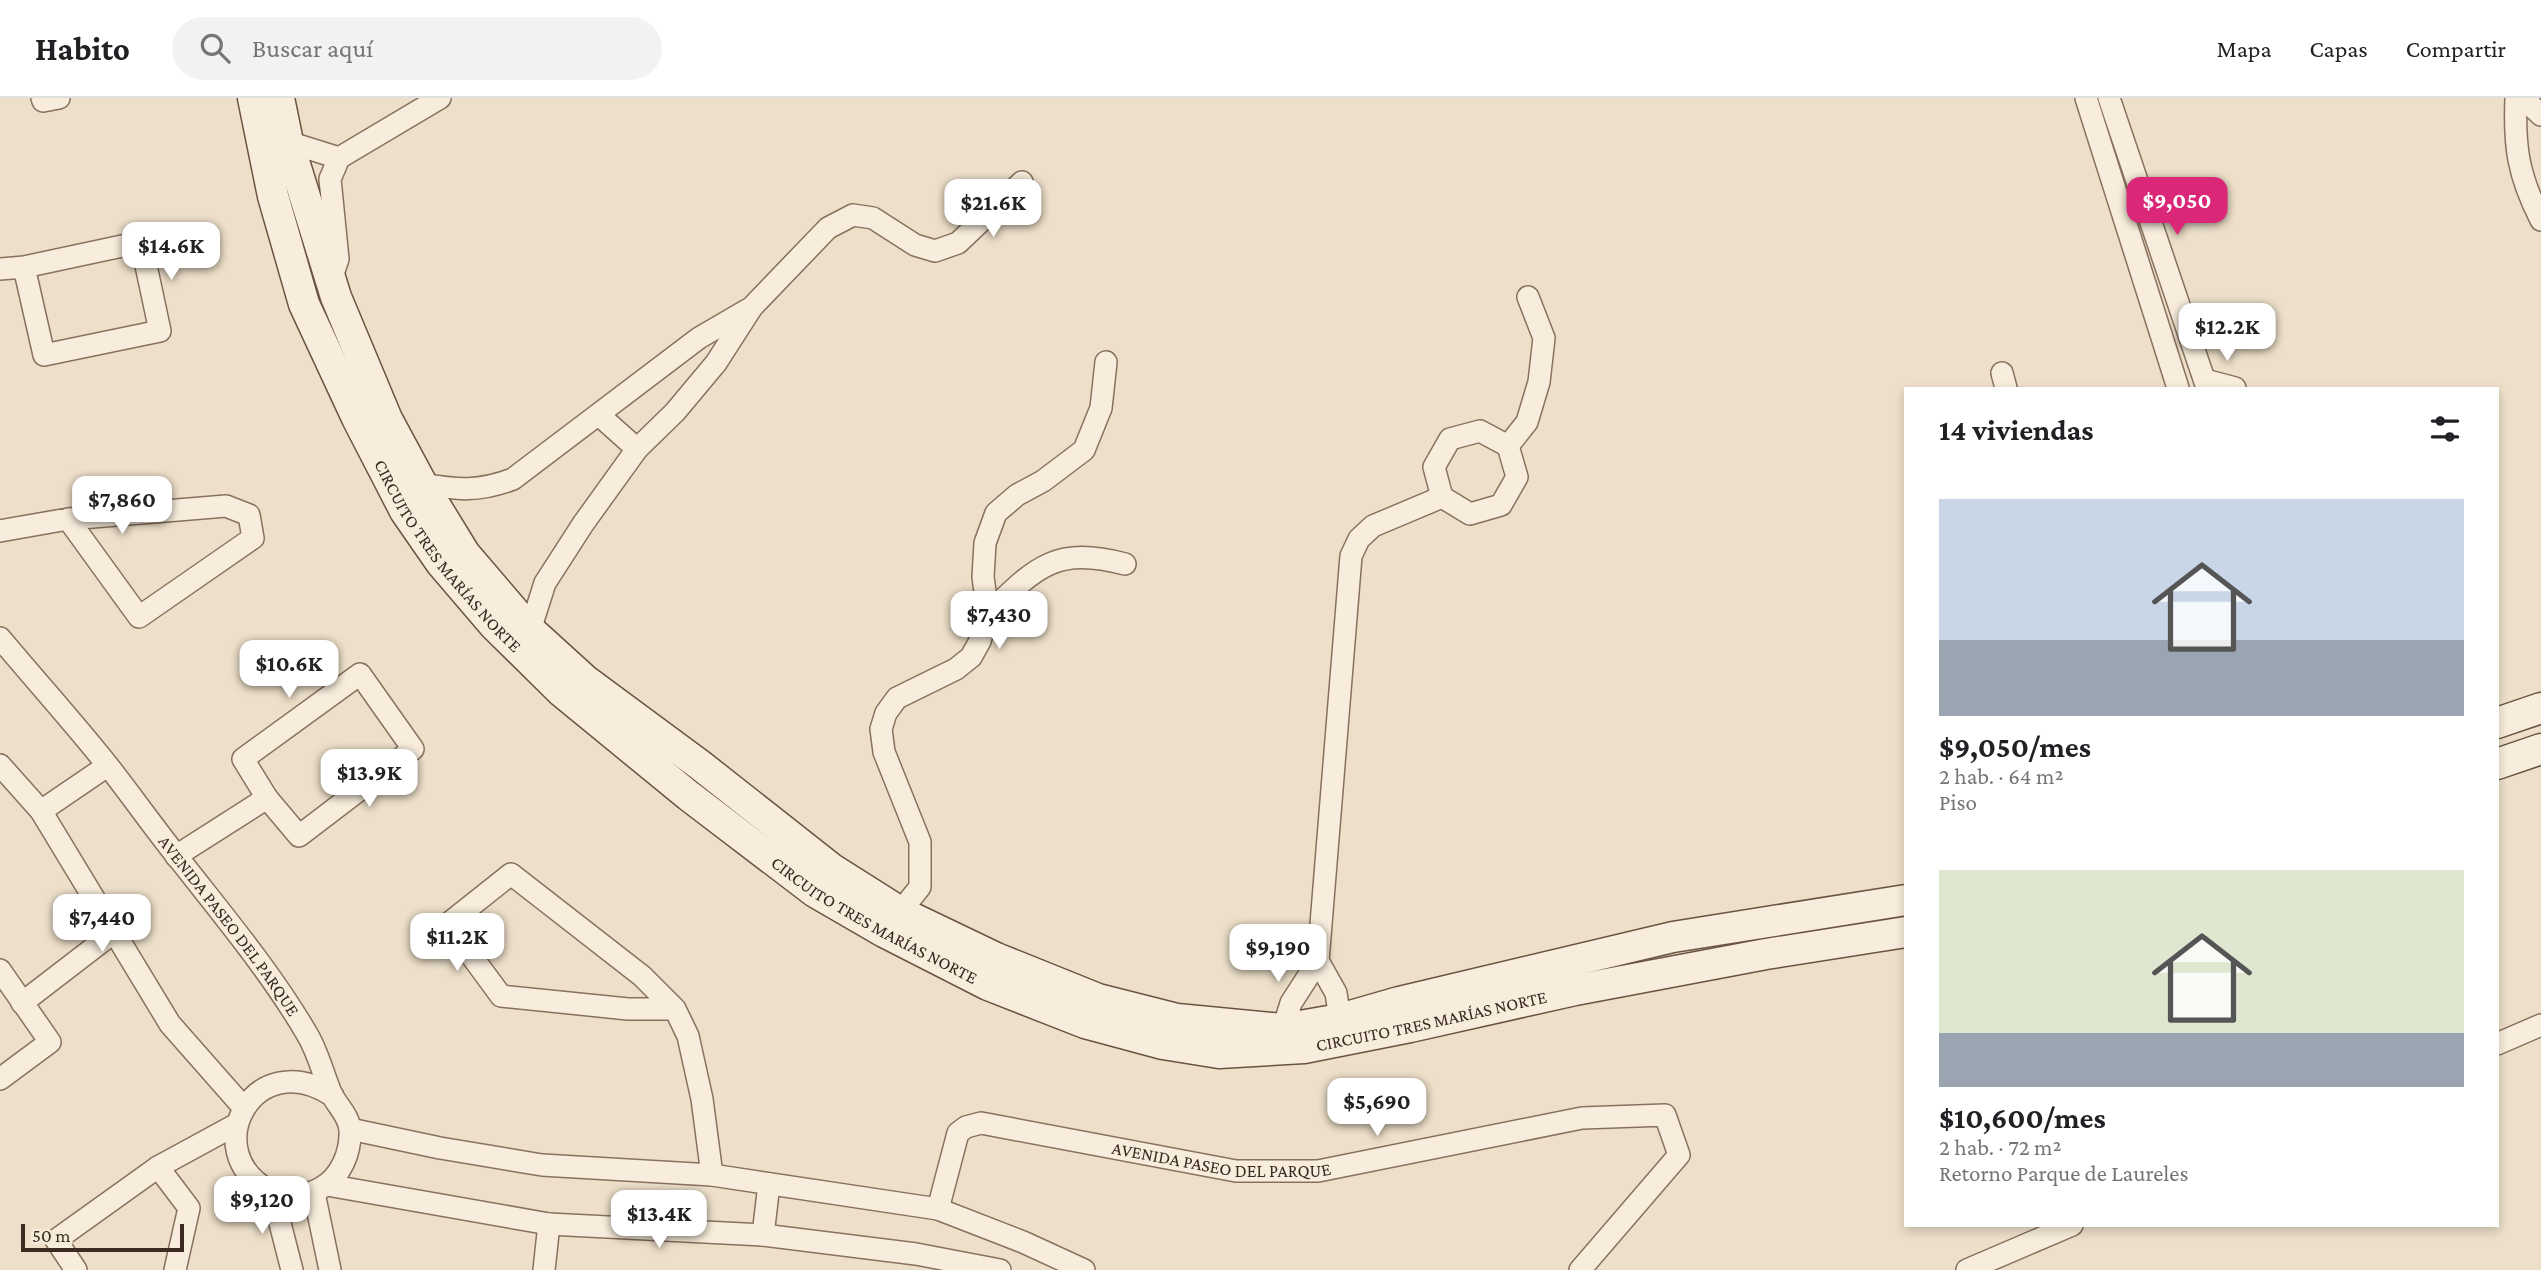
<!DOCTYPE html>
<html lang="es">
<meta charset="utf-8">
<style>
:root{--surface:#fff;--page:#f2f2f2;--text:#202124;--muted:#757577;--line:#e0e0e0;--accent:#db2777}
body{margin:0;font-family:"Crimson Pro",serif;background:var(--page);color:var(--text);height:100vh;display:flex;flex-direction:column;font-size:26px;white-space:nowrap}
*{box-sizing:border-box;margin:0}
p{font-size:23px;color:var(--muted)}
.icon{flex:none;width:38px;height:38px;fill:none;stroke:currentColor;stroke-width:2;stroke-linecap:round;stroke-linejoin:round}
.map{position:relative;flex:1;overflow:hidden}
.details{position:absolute;left:1904px;top:289px;width:595px;height:840px;display:flex;flex-direction:column;background:var(--surface);border-radius:0px;box-shadow:0 4px 10px #0003}
.details>*{flex:none}
.scale{position:absolute;left:21px;bottom:18px;width:163px;box-sizing:border-box;padding-left:7px;border:4px solid #3a2b21;border-top:0;font-size:19px;line-height:24px;white-space:nowrap;color:#3a2b21;-webkit-text-stroke:5px #f4ead8;paint-order:stroke}
.price{position:absolute;translate:-50% -60px;padding:0 16px;border-radius:14px;background:#fff;color:#222;font-size:23px;line-height:46px;filter:drop-shadow(0 2px 4px #0008)}
.price::after{content:'';position:absolute;left:50%;top:42px;width:21px;height:16px;margin-left:-10px;background:inherit;clip-path:polygon(0 0,100% 0,50% 100%)}
.price.on{background:var(--accent);color:#fff}
ul{padding:0;list-style:none}
li{display:grid;align-content:center;gap:14px;height:371px;padding:0 35px}
li span{display:grid;place-items:center;height:217px;border-radius:0px;color:#555}
li>.icon{margin-inline-start:auto}
span .icon{width:126px;height:126px;fill:#fffc;stroke-width:1}
li b{font-size:30px}
h2{display:flex;justify-content:space-between;align-items:center;height:84px;padding:0 35px;font-size:30px}
header{display:flex;align-items:center;gap:42px;box-sizing:border-box;height:98px;padding:0 35px;background:var(--surface);border-bottom:2px solid var(--line)}
header strong{font-size:33px}
nav{display:flex;gap:38px;margin-inline-start:auto;font-size:24px}
.search{width:490px;height:63px;background:var(--page);display:flex;align-items:center;gap:18px;box-sizing:border-box;padding:0 24px;border-radius:38px;color:var(--muted);font-size:26px}
.map>svg:first-child{display:block}
.lines{fill:none;stroke-linecap:round;stroke-linejoin:round}
.street-casing{stroke:#88715e;stroke-width:24}
.secondary-casing{stroke:#6a5341;stroke-width:33}
.street{stroke:#f8eddc;stroke-width:21}
.secondary{stroke:#f8eddc;stroke-width:30}
.labels{text-anchor:middle;stroke-width:7;stroke-linejoin:round;paint-order:stroke}
.street-label{font-size:18px;fill:#3a2b21;stroke:#f4ead8}
</style>
<header>
<strong>Habito</strong>
<div class="search"><svg class="icon" aria-label="search" viewBox="0 0 24 24"><circle cx="10" cy="10" r="6"/><path d="M15 15l6 6"/></svg>Buscar aquí</div>
<nav><a>Mapa</a><a>Capas</a><a>Compartir</a></nav>
</header>
<div class="map">
<svg width="2541" height="1172" viewBox="0 0 2541 1172">
<rect width="100%" height="100%" fill="#eddfc9"/>
<g class="lines">
<g class="street-casing">
<g id="street">
<path d="M 42,0 L 43,3 L 59,0"/>
<path d="M 2086,0 L 2178,290"/>
<path d="M 2109,0 L 2207,290"/>
<path d="M 2516,0 C 2514,49 2518,77 2541,122"/>
<path d="M 2523,0 L 2541,17"/>
<path d="M 288,44 L 339,60"/>
<path d="M 0,171 L 24,169 L 141,144 L 160,233 L 44,257 L 24,169"/>
<path d="M 331,182 L 338,161 L 330,81 L 339,60 L 440,0"/>
<path d="M 2002,275 L 2006,290"/>
<path d="M 2205,282 L 2235,290"/>
<path d="M 599,317 L 637,351"/>
<path d="M 1480,333 L 1508,348 L 1517,379 L 1501,407 L 1470,416 L 1442,399 L 1434,369 L 1450,341 Z"/>
<path d="M 1508,348 L 1527,324 L 1539,284 L 1544,240 L 1528,199"/>
<path d="M 422,386 C 458,392 479,394 513,381 L 699,240 L 747,212"/>
<path d="M 0,433 L 68,421 L 226,408 L 249,417 L 253,440 L 139,519 L 68,421"/>
<path d="M 988,516 C 1036,469 1055,448 1125,466"/>
<path d="M 530,532 L 545,485 L 583,426 L 637,351 L 675,314 L 716,265 L 752,209 L 828,130 L 853,117 L 873,120 L 915,147 L 935,153 L 958,145 L 1022,84"/>
<path id="s1" d="M 0,540 C 36,583 74,625 109,669 C 134,701 157,734 183,766 C 226,821 272,876 307,936 C 318,954 323,976 331,995 C 337,1008 349,1017 350,1032 C 351,1054 341,1079 321,1090 C 307,1098 285,1101 270,1093 C 196,1054 254,945 333,998"/>
<path d="M 360,576 L 413,651 L 299,738 L 267,700 L 243,661 Z"/>
<path d="M 0,667 L 41,713 L 170,926 L 244,1010"/>
<path d="M 41,713 L 107,668"/>
<path d="M 176,758 L 267,700"/>
<path d="M 900,814 L 920,789 L 920,744 L 884,654 L 881,631 L 886,615 L 897,600 L 956,571 L 971,559 L 980,543 L 988,516 L 983,479 L 985,445 L 996,415 L 1017,397 L 1043,383 L 1084,352 L 1101,310 L 1106,264"/>
<path d="M 1318,863 L 1336,895 L 1340,921"/>
<path d="M 0,872 L 50,944 L 0,981"/>
<path d="M 22,905 L 113,835"/>
<path d="M 675,911 L 628,911 L 501,898 L 448,826 L 511,776 L 642,878 L 675,911 L 688,938 L 702,1001 L 712,1077"/>
<path d="M 1283,931 L 1291,905 L 1318,863 L 1351,458 L 1359,441 L 1373,428 L 1442,399"/>
<path d="M 2497,946 L 2541,927"/>
<path d="M 350,1031 L 440,1050 L 542,1067 L 712,1077 L 938,1111 L 1023,1144 L 1084,1172"/>
<path d="M 158,1069 L 189,1110 L 175,1172"/>
<path d="M 327,1087 L 549,1126 L 763,1137 L 916,1156 L 1000,1172"/>
<path d="M 272,1094 L 292,1172"/>
<path d="M 314,1095 L 330,1172"/>
<path id="s2" d="M 938,1111 L 958,1035 L 966,1029 L 981,1025 L 1236,1073 L 1318,1073 L 1582,1020 L 1665,1017 L 1679,1057 L 1580,1172"/>
<path d="M 763,1137 L 769,1086"/>
<path d="M 76,1172 L 56,1142 L 158,1069 L 237,1026"/>
<path d="M 544,1172 L 549,1126"/>
<path d="M 1967,1172 L 2072,1127"/>
</g>
</g>
<g class="secondary-casing">
<g id="secondary">
<path id="s3" d="M 253,0 L 273,98 L 304,206 L 357,320 L 405,413 L 441,465 L 494,527 L 562,594 L 689,698 L 815,794 L 884,834 L 988,887 L 1085,925 L 1163,946 L 1219,955 L 1304,950 L 1410,929 L 1575,892 L 1766,856 L 1906,834"/>
<path d="M 279,0 L 288,44 L 336,199 L 387,321 L 422,386 L 465,456 L 530,532 L 585,582 L 700,667 L 832,771 L 900,814 L 996,860 L 1098,901 L 1177,921 L 1283,931 L 1340,921 L 1399,904 L 1673,839 L 1906,802"/>
<path d="M 2497,625 L 2541,610"/>
<path d="M 2497,666 L 2541,651"/>
</g>
</g>
<use href="#street" class="street"/>
<use href="#secondary" class="secondary"/>
</g>
<g class="labels">
<g class="street-label">
<text dy="6" stroke="none"><textPath href="#s3" startOffset="504">CIRCUITO TRES MARÍAS NORTE</textPath></text>
<text dy="6" stroke="none"><textPath href="#s3" startOffset="1071">CIRCUITO TRES MARÍAS NORTE</textPath></text>
<text dy="6" stroke="none"><textPath href="#s1" startOffset="368">AVENIDA PASEO DEL PARQUE</textPath></text>
<text dy="6" stroke="none"><textPath href="#s3" startOffset="1659">CIRCUITO TRES MARÍAS NORTE</textPath></text>
<text dy="6" stroke="none"><textPath href="#s2" startOffset="348">AVENIDA PASEO DEL PARQUE</textPath></text>
</g>
</g>
</svg>
<div class="scale">50 m</div>
<b class="price on" style="left:2177px;top:139px">$9,050</b>
<b class="price" style="left:993px;top:141px">$21.6K</b>
<b class="price" style="left:171px;top:184px">$14.6K</b>
<b class="price" style="left:2227px;top:265px">$12.2K</b>
<b class="price" style="left:122px;top:438px">$7,860</b>
<b class="price" style="left:999px;top:553px">$7,430</b>
<b class="price" style="left:289px;top:602px">$10.6K</b>
<b class="price" style="left:369px;top:711px">$13.9K</b>
<b class="price" style="left:102px;top:856px">$7,440</b>
<b class="price" style="left:457px;top:875px">$11.2K</b>
<b class="price" style="left:1278px;top:886px">$9,190</b>
<b class="price" style="left:1377px;top:1040px">$5,690</b>
<b class="price" style="left:262px;top:1138px">$9,120</b>
<b class="price" style="left:659px;top:1152px">$13.4K</b>
<section class="details">
<h2>14 viviendas<svg class="icon" aria-label="filters" viewBox="0 0 24 24"><path d="M4 7h16M4 17h16"/><circle cx="9" cy="7" r="2"/><circle cx="15" cy="17" r="2"/></svg></h2>
<ul>
<li><span style="background:linear-gradient(#c9d6e8 65%,#9aa5b1 0)"><svg class="icon" aria-label="home" viewBox="0 0 24 24"><path d="M3 11l9-7 9 7M6 9v11h12V9"/></svg></span><div><b>$9,050/mes</b><p>2 hab. · 64 m²</p><p>Piso</p></div></li>
<li><span style="background:linear-gradient(#dfe7d0 75%,#9aa5b1 0)"><svg class="icon" aria-label="home" viewBox="0 0 24 24"><path d="M3 11l9-7 9 7M6 9v11h12V9"/></svg></span><div><b>$10,600/mes</b><p>2 hab. · 72 m²</p><p>Retorno Parque de Laureles</p></div></li>
</ul>
</section>
</div>
